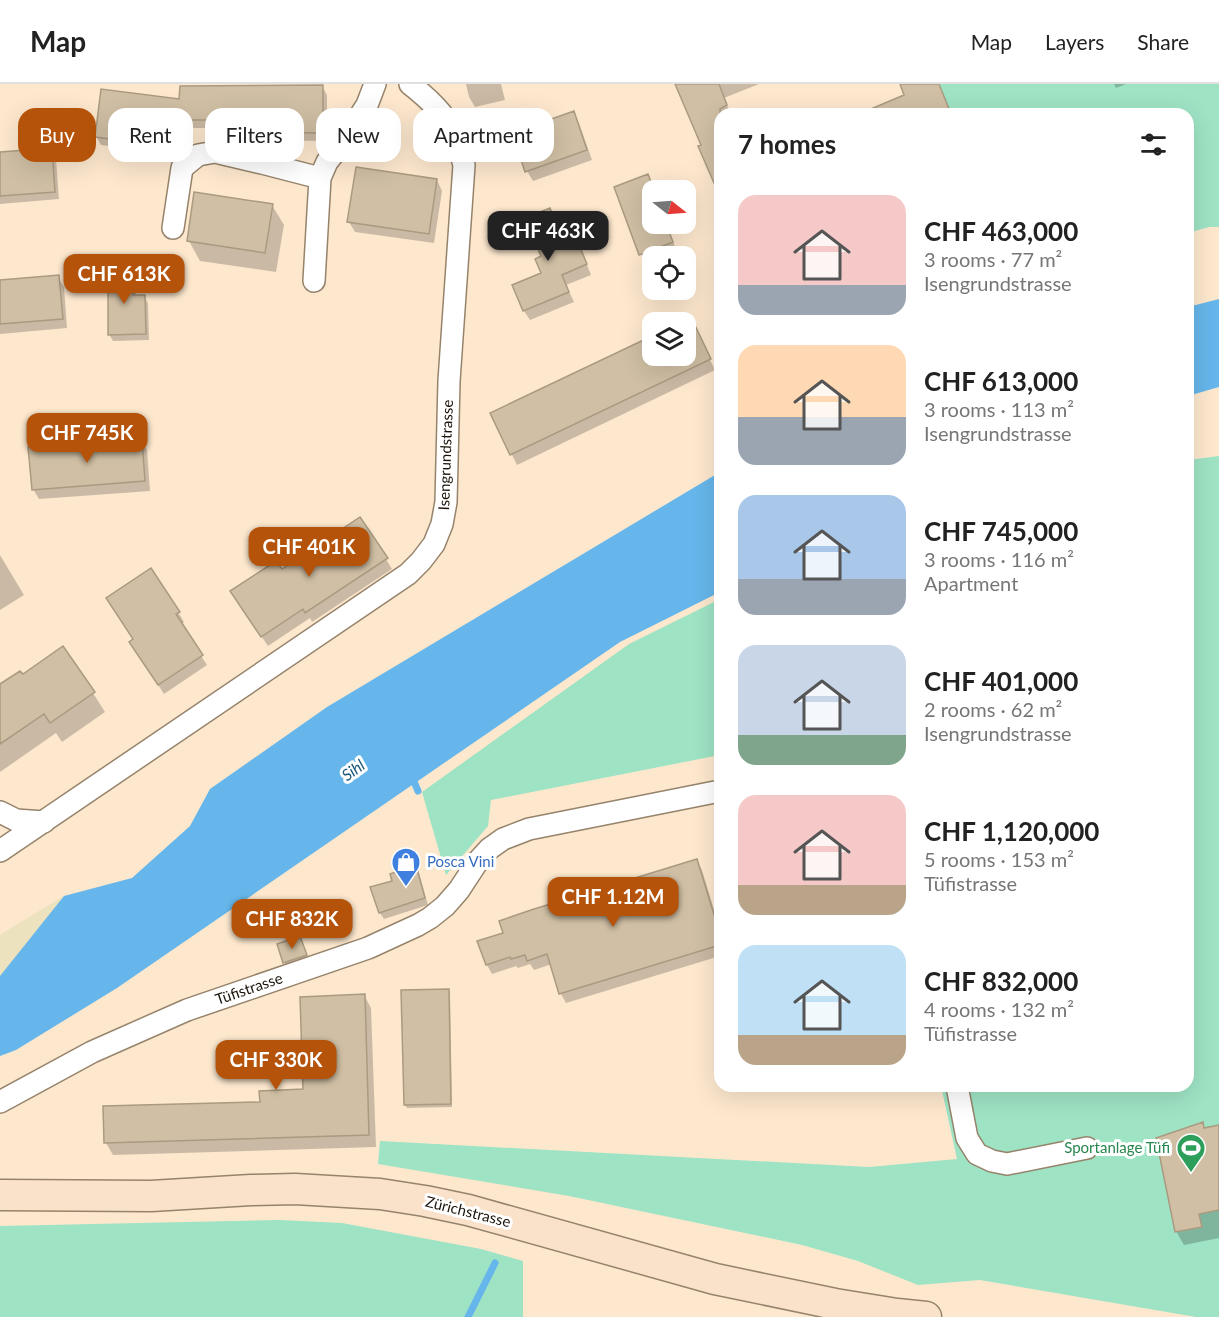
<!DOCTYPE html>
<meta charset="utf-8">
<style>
:root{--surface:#fff;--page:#f6f6f6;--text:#222;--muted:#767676;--line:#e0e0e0;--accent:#b45309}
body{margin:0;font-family:Lato,sans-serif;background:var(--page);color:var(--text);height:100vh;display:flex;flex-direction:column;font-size:22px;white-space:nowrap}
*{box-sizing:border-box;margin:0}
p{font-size:20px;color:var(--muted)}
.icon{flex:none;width:33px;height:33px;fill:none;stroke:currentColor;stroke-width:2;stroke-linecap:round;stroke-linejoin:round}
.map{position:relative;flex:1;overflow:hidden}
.details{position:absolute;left:714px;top:24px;width:480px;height:984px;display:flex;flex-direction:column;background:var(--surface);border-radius:18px;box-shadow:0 6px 24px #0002}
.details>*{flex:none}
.hud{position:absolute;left:18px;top:24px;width:570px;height:54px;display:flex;gap:12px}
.needle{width:39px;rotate:107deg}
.buttons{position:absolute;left:642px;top:96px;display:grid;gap:12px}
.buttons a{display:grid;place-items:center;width:54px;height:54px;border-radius:12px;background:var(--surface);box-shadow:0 6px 24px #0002;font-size:30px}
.price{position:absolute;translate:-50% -51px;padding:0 14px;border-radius:12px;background:var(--accent);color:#fff;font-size:20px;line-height:39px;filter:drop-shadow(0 2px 3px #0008)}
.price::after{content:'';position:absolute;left:50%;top:36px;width:18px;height:14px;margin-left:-9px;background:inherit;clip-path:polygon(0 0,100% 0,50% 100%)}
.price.current{background:#222;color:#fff}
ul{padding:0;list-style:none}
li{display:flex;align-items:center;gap:18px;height:150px;padding:0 24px}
li span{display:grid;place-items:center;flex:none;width:168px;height:120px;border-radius:18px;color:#555}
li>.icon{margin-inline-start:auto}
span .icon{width:72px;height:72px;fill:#fffc;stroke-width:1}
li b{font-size:26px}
h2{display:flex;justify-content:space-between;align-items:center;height:72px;padding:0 24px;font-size:26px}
.tag{padding:0 21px;border-radius:18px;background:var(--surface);box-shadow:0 6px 24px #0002;font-size:21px;line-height:54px}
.tag.current{background:var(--accent);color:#fff}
header{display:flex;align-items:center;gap:36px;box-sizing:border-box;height:84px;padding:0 30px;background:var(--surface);border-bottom:2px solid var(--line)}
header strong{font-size:28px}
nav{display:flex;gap:33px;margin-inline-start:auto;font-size:21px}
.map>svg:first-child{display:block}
.green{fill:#9ee3c4}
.sand{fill:#ece2bd}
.water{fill:#66b6eb}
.shadow{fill:#0003}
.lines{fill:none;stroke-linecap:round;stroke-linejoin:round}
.stream{stroke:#66b6eb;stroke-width:7}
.building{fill:#d0bfa4;stroke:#aa9a80;stroke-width:1.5}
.street-casing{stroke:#96836b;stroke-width:24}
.secondary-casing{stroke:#96836b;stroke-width:33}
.street{stroke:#fff;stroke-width:21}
.secondary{stroke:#f9e1ca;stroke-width:30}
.labels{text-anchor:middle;stroke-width:6;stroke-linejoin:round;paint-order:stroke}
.street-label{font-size:15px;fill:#1c140b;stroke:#fff}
.shop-label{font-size:15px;fill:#366cbe;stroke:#fff;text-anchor:start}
.leisure-label{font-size:15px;fill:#27864d;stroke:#fff;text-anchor:end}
.water-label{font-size:16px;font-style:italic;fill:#1e597d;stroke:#fff}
</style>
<header>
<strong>Map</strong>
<nav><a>Map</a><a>Layers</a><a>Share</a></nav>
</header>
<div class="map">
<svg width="1219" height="1233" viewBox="0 0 1219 1233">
<rect width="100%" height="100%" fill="#fde8ce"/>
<path class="green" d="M 939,0 L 1219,0 L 1219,143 L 1209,143 L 1188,149 L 1188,30 L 951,30 Z
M 1219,372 L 1219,1233 L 1196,1233 L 980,1196 L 918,1201 L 858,1177 L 802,1161 L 569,1112 L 378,1080 L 380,1057 L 869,1083 L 957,1075 L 941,1002 L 1188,1002 L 1188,376 Z
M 720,515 L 720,671 L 491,716 L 488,742 L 446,791 L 422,708 L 629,560 Z
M 280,1136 L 342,1139 L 481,1165 L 523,1177 L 523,1233 L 0,1233 L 0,1142 Z"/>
<path class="sand" d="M 64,812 L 0,892 L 0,851 L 11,844 Z"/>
<path class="water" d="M 1219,215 L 1219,303 L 1188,312 L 1188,223 Z
M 720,388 L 720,508 L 620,558 L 117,904 L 16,966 L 0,972 L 0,892 L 64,812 L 132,794 L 190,742 L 210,705 L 327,623 Z"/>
<path class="shadow" d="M 466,0 L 501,0 L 505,16 L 475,23 L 469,13 Z
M 677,0 L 759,0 L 724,14 L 731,30 L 720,30 L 720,110 L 703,61 Z
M 1114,0 L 1126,0 L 1116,4 Z
M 322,2 L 327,11 L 327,57 L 249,56 L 244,48 L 244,44 L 181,44 L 177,71 L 101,61 L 96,52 L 180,17 Z
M 573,29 L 579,39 L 592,76 L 533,97 L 527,87 Z
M 51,66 L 56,74 L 59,115 L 0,120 L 0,69 Z
M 647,92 L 654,106 L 652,106 L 652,140 L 667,140 L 677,168 L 667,172 L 652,172 L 652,178 L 647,180 L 641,170 Z
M 437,96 L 442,107 L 434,159 L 355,148 L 349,138 Z
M 272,121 L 284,141 L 276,188 L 200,177 L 189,157 Z
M 550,126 L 555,136 L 566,162 L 582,168 L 591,191 L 566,201 L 574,218 L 530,236 L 524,227 L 543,189 L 543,173 Z
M 124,186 L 127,192 L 128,195 L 132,195 L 136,202 L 136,213 L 144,212 L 148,219 L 149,256 L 113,257 L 109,250 Z
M 58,193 L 64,203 L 67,244 L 0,250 L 0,198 Z
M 690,235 L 715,286 L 517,381 L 492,330 L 652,253 L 652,272 L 686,272 L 686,238 L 683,238 Z
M 141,356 L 147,366 L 150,407 L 39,415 L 33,405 Z
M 0,471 L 24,511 L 0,526 Z
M 386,475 L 392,485 L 312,538 L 310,534 L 268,562 L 238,518 L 281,487 Z
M 178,528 L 184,538 L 181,541 L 207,581 L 164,610 L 137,568 L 134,556 Z
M 22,592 L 93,609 L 105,628 L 62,658 L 56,649 L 0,688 L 0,602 Z
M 697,777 L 702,786 L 720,845 L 720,872 L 566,919 L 561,910 L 552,880 L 534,886 L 530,880 L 518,884 L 516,882 L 492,890 L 487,881 Z
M 415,783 L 419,789 L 428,821 L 384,835 L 380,829 L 394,798 Z
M 301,856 L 307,874 L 286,881 L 279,861 Z
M 448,906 L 450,909 L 452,1023 L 407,1024 L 405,1021 Z
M 364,911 L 371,924 L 376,1063 L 113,1071 L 106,1059 L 261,1019 L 305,1006 Z
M 1202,1040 L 1205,1045 L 1219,1043 L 1219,1154 L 1184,1161 L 1176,1147 Z"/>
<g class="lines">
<path class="stream" d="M 412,693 L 418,707
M 468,1233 L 495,1179"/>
</g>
<path class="building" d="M 675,0 L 719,0 L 727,21 L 720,25 L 720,113 L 698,62 L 701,61 Z
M 900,0 L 939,0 L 951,30 L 859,30 L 904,11 Z
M 323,1 L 323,49 L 242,48 L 243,36 L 177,36 L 173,63 L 95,53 L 101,5 L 179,15 L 180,2 Z
M 574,27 L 587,66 L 525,88 L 512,49 Z
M 52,64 L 55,108 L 0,112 L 0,68 Z
M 356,83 L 437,95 L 429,150 L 347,138 Z
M 648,90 L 654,106 L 652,106 L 652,140 L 666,140 L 673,158 L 639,171 L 614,103 Z
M 194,108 L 273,120 L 265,169 L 187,157 Z
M 550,124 L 565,160 L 577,156 L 587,180 L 562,191 L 569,208 L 523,227 L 512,201 L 541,189 L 535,175 L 541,172 L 525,134 Z
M 108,181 L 125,184 L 125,194 L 133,194 L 133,211 L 145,211 L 146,250 L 108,251 Z
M 59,191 L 63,235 L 0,240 L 0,196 Z
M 691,233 L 711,275 L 510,371 L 490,329 L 652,252 L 652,272 L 686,272 L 686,238 L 680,238 Z
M 142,355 L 145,397 L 32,406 L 28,363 Z
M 360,433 L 388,474 L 305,529 L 303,525 L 261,553 L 230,507 L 276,477 L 282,485 Z
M 151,484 L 180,528 L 176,530 L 203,571 L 158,601 L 129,558 L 133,555 L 106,514 Z
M 63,562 L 95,608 L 50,639 L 44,630 L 0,660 L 0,600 L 20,587 L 23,590 Z
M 697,775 L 720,850 L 720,861 L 559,910 L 547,870 L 527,877 L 525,871 L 511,875 L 510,873 L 486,881 L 477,857 L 503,849 L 499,837 L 534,825 Z
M 416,781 L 425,814 L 379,829 L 370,803 L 392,797 L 390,790 Z
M 300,852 L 307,871 L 283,879 L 277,860 Z
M 449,905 L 451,1020 L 404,1021 L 401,906 Z
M 365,910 L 369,1051 L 104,1059 L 103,1022 L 260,1018 L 259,1007 L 303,1005 L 300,913 Z
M 1203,1038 L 1204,1044 L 1219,1041 L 1219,1126 L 1199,1130 L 1202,1143 L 1175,1148 L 1156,1054 Z"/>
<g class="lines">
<g class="street-casing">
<path id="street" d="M 173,144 L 182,84 L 198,71 L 215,68 L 262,79 L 320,94
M 314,197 L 320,94 L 327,78 L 343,58 L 367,21 L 375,0
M 0,728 L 16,736 L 44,738
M 0,767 L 408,490 L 421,477 L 434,460 L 442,440 L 446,418 L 449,297 L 464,81 C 454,41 443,26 410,0
M 957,1002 L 967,1054 L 977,1070 L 992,1077 L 1007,1080 L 1087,1064
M 0,1018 L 92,968 L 187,926 L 368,864 L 418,841 L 430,834 L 445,822 L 459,806 L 478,777 L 489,765 L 503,755 L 529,745 L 720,707"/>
</g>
<g class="secondary-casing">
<path id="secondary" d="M 0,1111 L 151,1112 L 251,1106 L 295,1105 L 380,1110 L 425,1117 L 468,1126 L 715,1195 L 835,1220 L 897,1230 L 926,1233"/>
</g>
<use href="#street" class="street"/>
<use href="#secondary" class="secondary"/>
</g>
<defs>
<g id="shop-pin" transform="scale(1.5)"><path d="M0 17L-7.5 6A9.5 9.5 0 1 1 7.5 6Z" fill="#3f7fe0" stroke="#fff"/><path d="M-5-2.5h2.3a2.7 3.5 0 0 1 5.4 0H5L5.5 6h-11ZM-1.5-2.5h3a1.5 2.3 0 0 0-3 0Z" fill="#fff"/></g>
<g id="stadium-pin" transform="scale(1.5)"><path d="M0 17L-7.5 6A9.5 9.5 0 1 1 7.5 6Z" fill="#2e9e5b" stroke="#fff"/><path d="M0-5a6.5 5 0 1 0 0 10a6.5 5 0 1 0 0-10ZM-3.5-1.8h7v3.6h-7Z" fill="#fff"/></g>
</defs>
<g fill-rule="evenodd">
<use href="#shop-pin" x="406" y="778"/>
<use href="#stadium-pin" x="1191" y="1064"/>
</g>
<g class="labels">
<g class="street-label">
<text transform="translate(446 371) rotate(-88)" y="5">Isengrundstrasse</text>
<text transform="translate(249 905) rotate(-19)" y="5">Tüfistrasse</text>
<text transform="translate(468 1128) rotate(14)" y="5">Zürichstrasse</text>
</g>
<g class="shop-label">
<text x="427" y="783">Posca Vini</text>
</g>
<g class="leisure-label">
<text x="1170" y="1069">Sportanlage Tüfi</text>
</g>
<g class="water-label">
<text transform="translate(353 686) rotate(-36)" y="6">Sihl</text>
</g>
</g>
</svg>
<div class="buttons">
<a><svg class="needle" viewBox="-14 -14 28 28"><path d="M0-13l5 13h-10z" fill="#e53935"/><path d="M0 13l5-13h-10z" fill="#767676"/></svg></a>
<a><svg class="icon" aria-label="locate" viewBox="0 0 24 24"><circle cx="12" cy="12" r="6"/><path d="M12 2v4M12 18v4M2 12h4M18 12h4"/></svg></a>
<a><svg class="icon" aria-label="layers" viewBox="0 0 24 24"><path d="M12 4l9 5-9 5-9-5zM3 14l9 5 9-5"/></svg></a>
</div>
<b class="price current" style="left:548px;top:178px">CHF 463K</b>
<b class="price" style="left:124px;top:221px">CHF 613K</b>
<b class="price" style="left:87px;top:380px">CHF 745K</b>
<b class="price" style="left:309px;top:494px">CHF 401K</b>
<b class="price" style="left:613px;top:844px">CHF 1.12M</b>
<b class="price" style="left:292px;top:866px">CHF 832K</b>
<b class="price" style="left:276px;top:1007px">CHF 330K</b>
<div class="hud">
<a class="tag current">Buy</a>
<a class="tag">Rent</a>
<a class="tag">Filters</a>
<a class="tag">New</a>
<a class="tag">Apartment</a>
</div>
<section class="details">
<h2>7 homes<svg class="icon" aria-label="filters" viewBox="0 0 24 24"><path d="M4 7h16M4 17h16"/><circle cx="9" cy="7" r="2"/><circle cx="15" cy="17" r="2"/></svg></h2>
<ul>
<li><span style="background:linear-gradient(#f6c9c9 75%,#9aa5b1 0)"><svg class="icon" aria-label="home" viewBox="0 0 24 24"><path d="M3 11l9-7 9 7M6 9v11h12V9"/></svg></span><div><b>CHF 463,000</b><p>3 rooms · 77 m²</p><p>Isengrundstrasse</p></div></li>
<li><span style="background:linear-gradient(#ffd9b3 60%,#9aa5b1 0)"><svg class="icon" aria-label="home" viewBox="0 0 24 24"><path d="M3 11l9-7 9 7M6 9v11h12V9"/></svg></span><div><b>CHF 613,000</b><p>3 rooms · 113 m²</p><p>Isengrundstrasse</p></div></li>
<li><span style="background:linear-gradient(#a9c7e8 70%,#9aa5b1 0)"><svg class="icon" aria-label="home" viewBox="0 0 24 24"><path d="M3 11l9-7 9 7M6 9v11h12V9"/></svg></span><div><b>CHF 745,000</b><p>3 rooms · 116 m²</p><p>Apartment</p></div></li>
<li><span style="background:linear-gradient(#c9d6e8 75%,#7fa58c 0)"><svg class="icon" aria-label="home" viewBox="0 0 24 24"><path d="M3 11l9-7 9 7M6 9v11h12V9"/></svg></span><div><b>CHF 401,000</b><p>2 rooms · 62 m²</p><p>Isengrundstrasse</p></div></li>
<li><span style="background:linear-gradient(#f6c9c9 75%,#b9a48a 0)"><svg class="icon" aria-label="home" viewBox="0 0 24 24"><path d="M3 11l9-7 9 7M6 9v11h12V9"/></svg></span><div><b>CHF 1,120,000</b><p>5 rooms · 153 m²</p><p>Tüfistrasse</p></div></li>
<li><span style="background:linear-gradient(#bfe0f5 75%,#b9a48a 0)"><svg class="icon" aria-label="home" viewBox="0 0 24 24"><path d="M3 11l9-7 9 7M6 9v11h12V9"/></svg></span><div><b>CHF 832,000</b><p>4 rooms · 132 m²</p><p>Tüfistrasse</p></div></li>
</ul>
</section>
</div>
